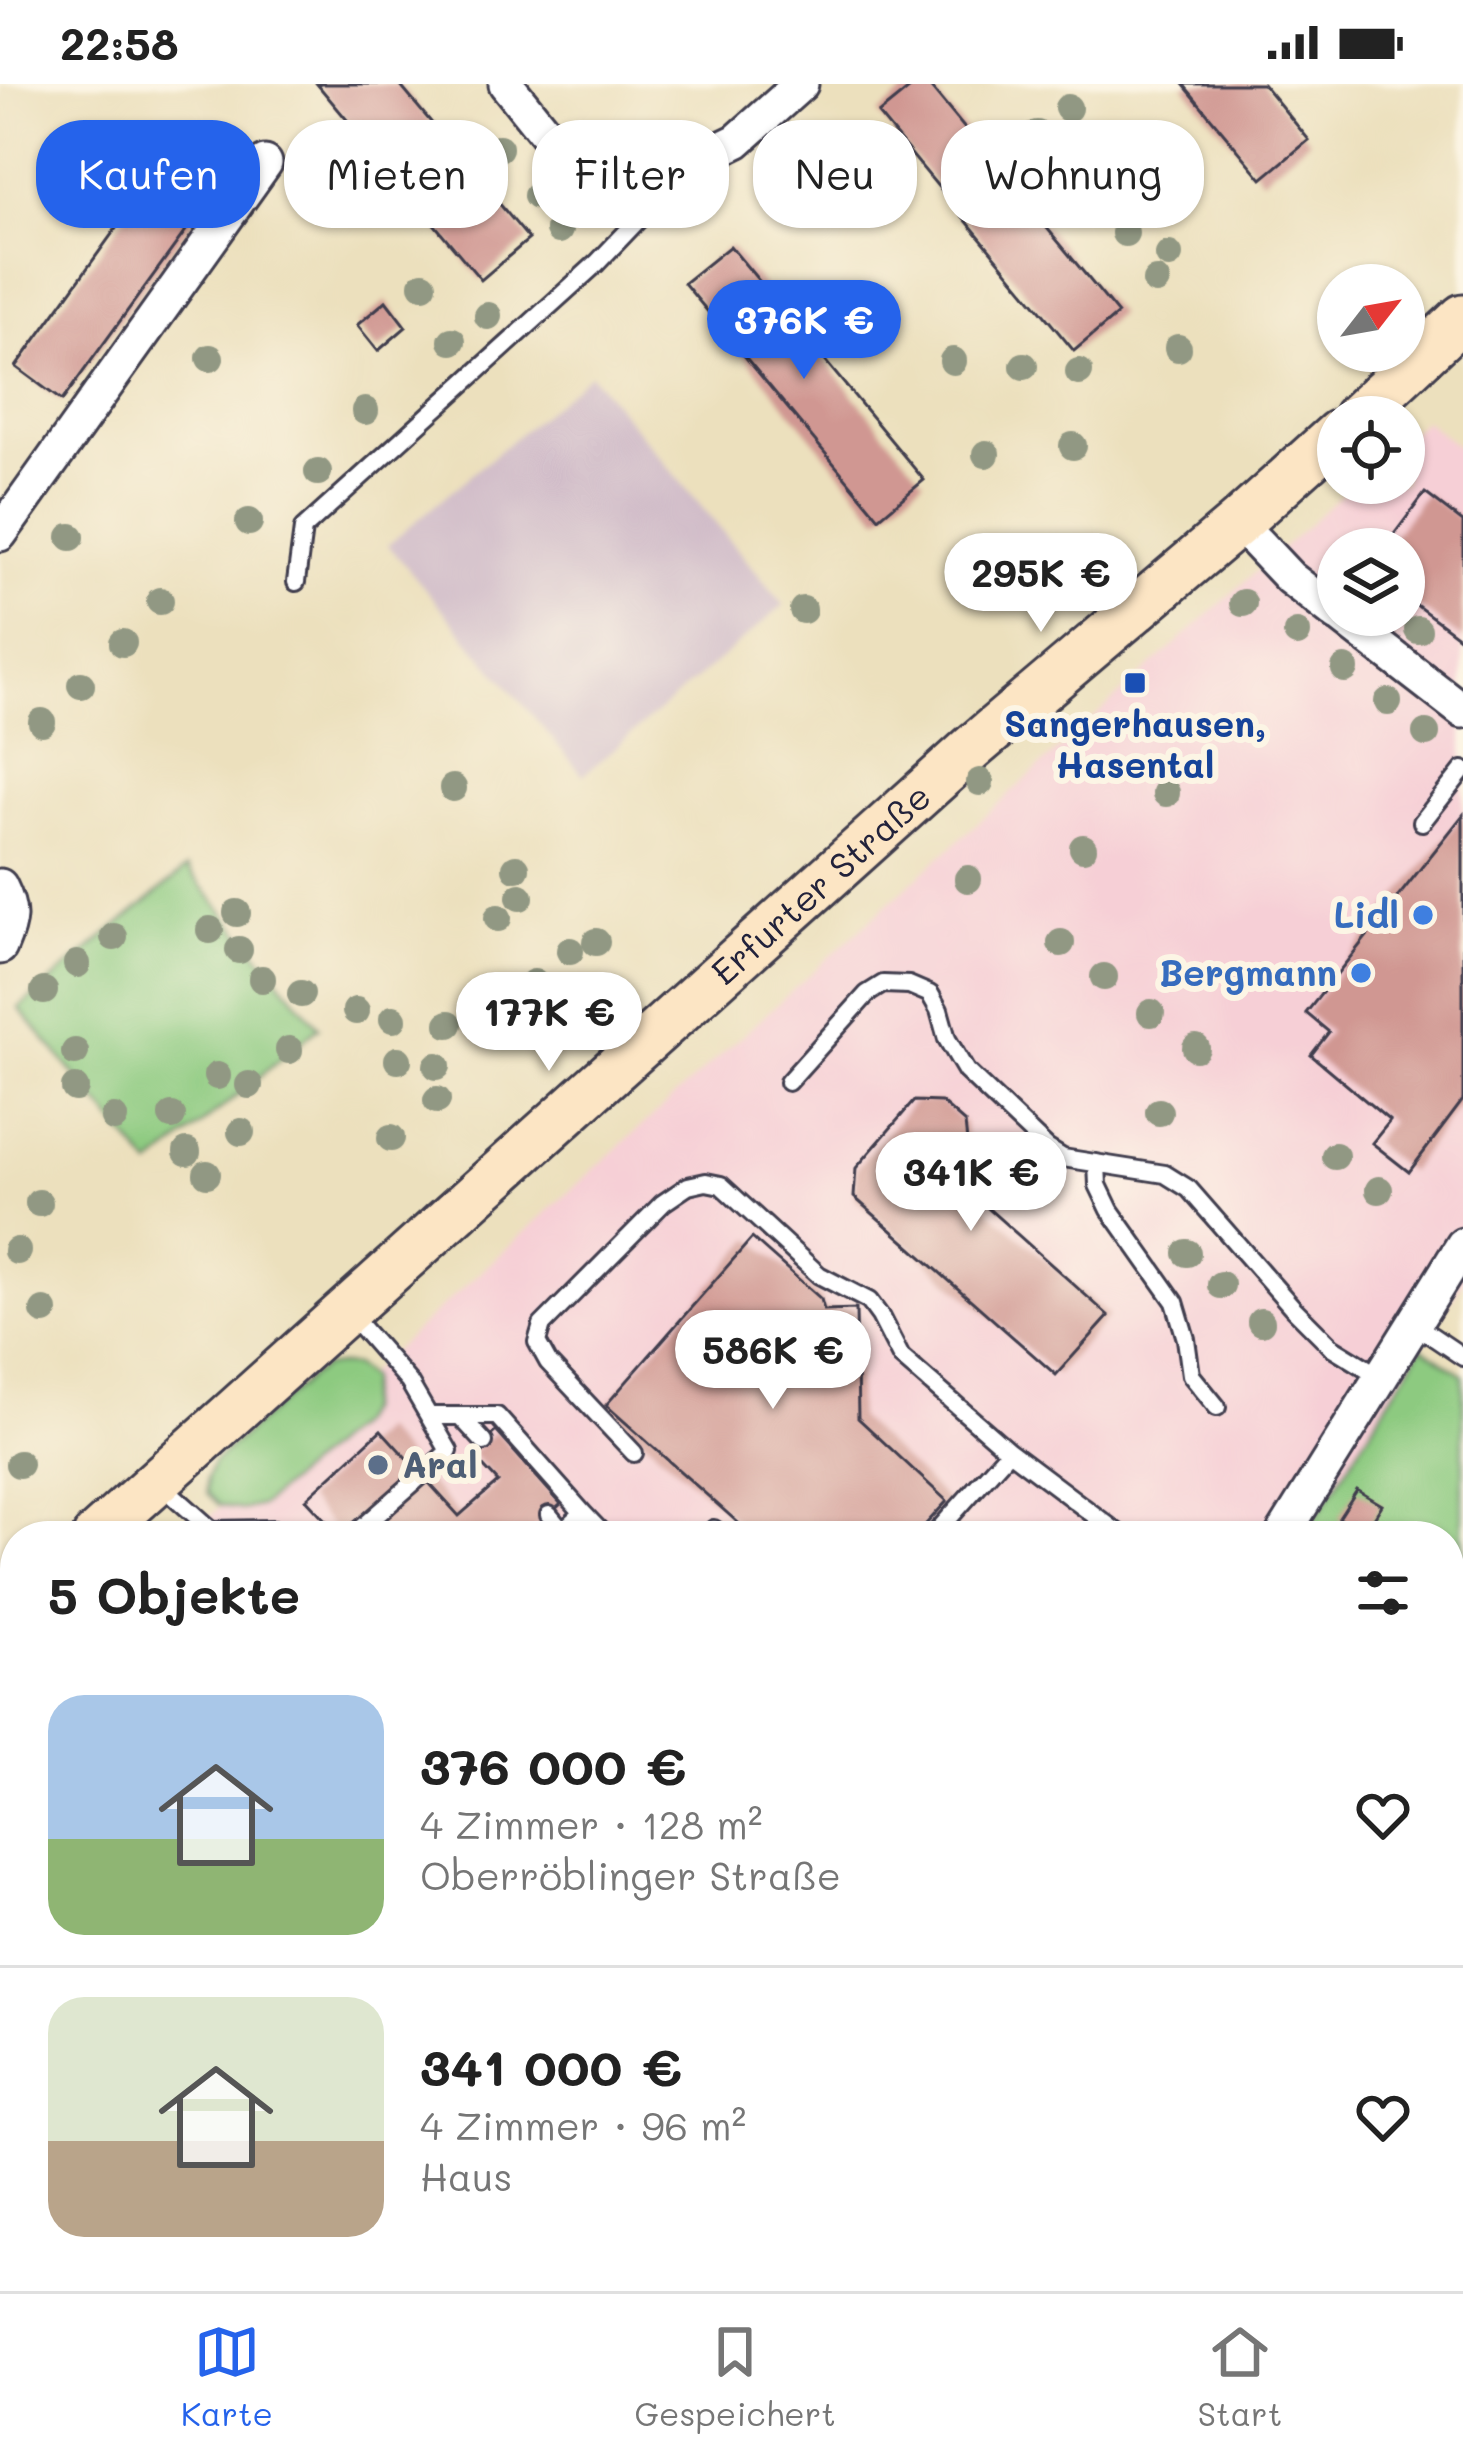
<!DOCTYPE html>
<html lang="de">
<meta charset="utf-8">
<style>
:root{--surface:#fff;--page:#f6f6f6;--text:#222;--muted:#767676;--line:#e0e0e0;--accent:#2563eb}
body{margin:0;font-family:Mali,sans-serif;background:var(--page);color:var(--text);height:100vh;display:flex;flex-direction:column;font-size:45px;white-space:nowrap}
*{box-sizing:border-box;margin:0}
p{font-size:39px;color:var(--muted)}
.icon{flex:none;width:66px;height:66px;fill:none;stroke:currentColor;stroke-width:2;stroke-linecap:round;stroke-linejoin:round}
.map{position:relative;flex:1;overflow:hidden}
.drawer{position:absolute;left:0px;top:1437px;width:1464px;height:771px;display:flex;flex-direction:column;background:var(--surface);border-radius:48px 48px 0 0;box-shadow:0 3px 9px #0004}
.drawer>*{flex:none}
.banner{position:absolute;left:36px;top:36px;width:1392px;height:108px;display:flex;gap:24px}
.needle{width:78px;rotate:59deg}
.controls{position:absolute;left:1317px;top:180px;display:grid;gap:24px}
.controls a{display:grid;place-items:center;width:108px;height:108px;border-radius:50%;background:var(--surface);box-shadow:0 3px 9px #0004;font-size:60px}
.price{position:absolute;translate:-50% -102px;padding:0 27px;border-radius:42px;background:#fff;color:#222;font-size:39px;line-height:78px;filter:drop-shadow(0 3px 6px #0008)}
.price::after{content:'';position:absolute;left:50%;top:72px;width:36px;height:27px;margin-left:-18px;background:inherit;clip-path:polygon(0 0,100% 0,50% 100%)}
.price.selected{background:var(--accent);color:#fff}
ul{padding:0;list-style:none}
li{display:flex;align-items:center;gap:36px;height:300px;padding:0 48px}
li+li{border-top:3px solid var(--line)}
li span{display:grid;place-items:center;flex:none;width:336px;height:240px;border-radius:36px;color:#555}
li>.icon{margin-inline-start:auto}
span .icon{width:144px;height:144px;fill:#fffc;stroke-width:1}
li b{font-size:51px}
h2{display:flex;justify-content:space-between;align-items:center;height:144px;padding:0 48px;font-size:51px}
.pill{padding:0 42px;border-radius:48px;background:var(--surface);box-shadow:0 3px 9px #0004;font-size:42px;line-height:108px}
.pill.selected{background:var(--accent);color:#fff}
.status{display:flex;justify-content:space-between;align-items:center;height:84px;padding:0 60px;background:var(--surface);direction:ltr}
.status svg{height:33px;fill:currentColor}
.dock{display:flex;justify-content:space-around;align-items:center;height:168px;border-top:3px solid var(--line);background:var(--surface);font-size:33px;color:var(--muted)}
.dock a{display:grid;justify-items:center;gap:6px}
.dock .selected{color:var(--accent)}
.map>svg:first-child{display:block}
.built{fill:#f6cfd6;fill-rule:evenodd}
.industrial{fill:#d1bdc9}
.green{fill:#8dca80;stroke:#58765e;stroke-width:3}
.building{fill:#d09792}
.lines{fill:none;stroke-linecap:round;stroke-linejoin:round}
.lane-casing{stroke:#403e4e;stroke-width:22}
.street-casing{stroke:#403e4e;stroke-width:39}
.secondary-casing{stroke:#403e4e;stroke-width:51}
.lane{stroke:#fff;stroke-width:16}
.street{stroke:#fff;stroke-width:33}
.secondary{stroke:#fce5c4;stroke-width:45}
.tree{fill:#919883}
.transit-dot{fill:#1a4fb4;stroke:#fcf5e5;stroke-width:4.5}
.shop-dot{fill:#3f7fe0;stroke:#fcf5e5;stroke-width:4.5}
.service-dot{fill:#5c6f8a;stroke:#fcf5e5;stroke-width:4.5}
.labels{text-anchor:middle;stroke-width:12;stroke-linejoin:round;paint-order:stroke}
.transit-label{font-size:36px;font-weight:bold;fill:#164399;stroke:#fcf5e5}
.street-label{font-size:36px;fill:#22223b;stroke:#fcf5e5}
.shop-label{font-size:36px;font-weight:bold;fill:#366cbe;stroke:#fcf5e5;text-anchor:end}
.service-label{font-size:36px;font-weight:bold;fill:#4e5e75;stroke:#fcf5e5;text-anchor:start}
</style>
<div class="status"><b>22:58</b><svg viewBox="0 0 49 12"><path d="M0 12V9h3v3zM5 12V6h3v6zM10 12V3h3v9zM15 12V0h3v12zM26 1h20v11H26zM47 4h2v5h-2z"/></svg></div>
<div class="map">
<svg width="1463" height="2207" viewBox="0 0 1463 2207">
<rect width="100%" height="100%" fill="#fcf5e5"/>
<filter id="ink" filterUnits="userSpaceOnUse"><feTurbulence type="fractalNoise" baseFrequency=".00833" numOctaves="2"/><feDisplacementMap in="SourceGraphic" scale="24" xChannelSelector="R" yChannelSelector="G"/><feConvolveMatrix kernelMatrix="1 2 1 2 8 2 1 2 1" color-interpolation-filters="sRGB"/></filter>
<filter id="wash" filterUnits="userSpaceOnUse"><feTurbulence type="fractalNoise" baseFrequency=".004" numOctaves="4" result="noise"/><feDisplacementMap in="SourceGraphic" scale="48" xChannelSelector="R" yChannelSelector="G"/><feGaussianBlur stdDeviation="2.7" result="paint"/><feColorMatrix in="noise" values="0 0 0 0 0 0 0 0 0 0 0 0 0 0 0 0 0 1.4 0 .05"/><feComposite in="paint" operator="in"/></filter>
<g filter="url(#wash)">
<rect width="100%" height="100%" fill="#ece0bd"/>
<path class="built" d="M 1424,336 L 1463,367 L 1463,1197 L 1304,1452 L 188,1452 L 1354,399 L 1404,399 L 1404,354 ZM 1338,465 L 1404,465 L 1404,531 L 1338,531 Z"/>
<path class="industrial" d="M 590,290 L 784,521 L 583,691 L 388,461 Z"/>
<path class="green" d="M 187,784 L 319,943 L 151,1083 L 19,924 Z
M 1422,1263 L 1463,1291 L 1463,2207 L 1020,2207 L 998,2193 L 1449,2193 L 1449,1452 L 1304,1452 Z
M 338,1281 L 354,1282 L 369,1295 L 365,1325 L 356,1340 L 262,1421 L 241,1426 L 219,1421 L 207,1409 L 207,1394 L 214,1377 L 309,1294 L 324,1283 Z"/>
<g id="blocks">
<path class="building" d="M 317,0 L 399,0 L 529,155 L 481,196 Z
M 915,0 L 928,0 L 1118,230 L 1074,267 L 878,30 Z
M 1183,0 L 1263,0 L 1309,56 L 1262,95 Z
M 161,82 L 208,116 L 62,317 L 16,283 Z
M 730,162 L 924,396 L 879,434 L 684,199 Z
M 386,217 L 406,243 L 378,267 L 357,241 Z
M 1425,409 L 1463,438 L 1463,556 L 1404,512 L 1404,465 L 1383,465 Z
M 1463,731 L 1463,1016 L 1409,1088 L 1372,1059 L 1390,1037 L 1311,971 L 1329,948 L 1306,929 Z
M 914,1017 L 941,1018 L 965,1039 L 967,1058 L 962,1064 L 998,1096 L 980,1117 L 1109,1232 L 1056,1291 L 854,1113 L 856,1084 Z
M 752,1154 L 821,1215 L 824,1226 L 856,1225 L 858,1334 L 947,1417 L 915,1452 L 753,1452 L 606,1321 Z
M 381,1346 L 459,1432 L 498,1398 L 471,1369 L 496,1347 L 561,1420 L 525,1452 L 340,1452 L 306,1415 Z
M 1357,1406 L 1382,1421 L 1364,1450 L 1339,1434 Z"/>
</g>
</g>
<g filter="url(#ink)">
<use href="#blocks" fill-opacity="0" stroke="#403e4e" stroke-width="3"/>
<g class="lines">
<g class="lane-casing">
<path id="lane" d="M 296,498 L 303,445 L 597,179 L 686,86
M 1422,738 L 1463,686
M 788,998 L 867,910 L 883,900 L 909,901 L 930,910 L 939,926 L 947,955 L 966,987 L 1047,1064 L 1063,1074 L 1165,1090 L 1189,1105 L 1293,1224 L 1332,1263 L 1381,1293
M 1097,1079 L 1098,1101 L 1110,1126 L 1175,1218 L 1186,1255 L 1191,1291 L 1217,1323
M 349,1229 L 409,1298 L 449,1367 L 353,1452
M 1414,1240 L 1463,1273
M 429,1332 L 497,1332 L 583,1429 L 558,1452
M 460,1332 L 484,1358
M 634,1369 L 548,1278 L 537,1258 L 542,1241 L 663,1119 L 688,1102 L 706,1098 L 721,1101 L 819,1191 L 869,1217 L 880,1232 L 901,1273 L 1009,1367 L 1122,1452
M 158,1398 L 212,1446 L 274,1445 L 280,1452
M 583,1429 L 605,1452
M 549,1431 L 563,1448
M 714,1445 L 722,1452
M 933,1452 L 1009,1367"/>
</g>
<g class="street-casing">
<path id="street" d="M 506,0 L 567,76 L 601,87 L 679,85 L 737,57 L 801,0
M 1238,439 L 1290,494 L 1338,531
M 0,450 L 265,79
M 1339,531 L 1463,627
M 0,802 C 13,828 11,837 0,863
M 1282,1452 L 1463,1161"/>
</g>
<g class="secondary-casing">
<g id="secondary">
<path d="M 1356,333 L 1463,233"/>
<path id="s1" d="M 96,1452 L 972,664 L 1238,439 L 1338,349"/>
<path d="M 0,1538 L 15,1525"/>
</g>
</g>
<use href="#lane" class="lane"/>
<use href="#street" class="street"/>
<use href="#secondary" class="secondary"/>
</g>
<g class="tree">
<circle cx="1068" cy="24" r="14"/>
<circle cx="1037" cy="50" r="14"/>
<circle cx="101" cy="54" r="14"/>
<circle cx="499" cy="64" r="14"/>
<circle cx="1114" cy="78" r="14"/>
<circle cx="813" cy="90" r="14"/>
<circle cx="537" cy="112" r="14"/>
<circle cx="797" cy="130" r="14"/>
<circle cx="559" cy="146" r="14"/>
<circle cx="1125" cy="149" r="14"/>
<circle cx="1169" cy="171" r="14"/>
<circle cx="1156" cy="197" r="14"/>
<circle cx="423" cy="201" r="14"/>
<circle cx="488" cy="232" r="14"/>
<circle cx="452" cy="257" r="14"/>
<circle cx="1178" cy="264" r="14"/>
<circle cx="210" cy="274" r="14"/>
<circle cx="953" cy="277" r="14"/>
<circle cx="1024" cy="282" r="14"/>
<circle cx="1079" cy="288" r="14"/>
<circle cx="365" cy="327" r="14"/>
<circle cx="1073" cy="362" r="14"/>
<circle cx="986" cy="370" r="14"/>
<circle cx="318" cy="388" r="14"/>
<circle cx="249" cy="438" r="14"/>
<circle cx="71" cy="453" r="14"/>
<circle cx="160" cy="517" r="14"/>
<circle cx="1243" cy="519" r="14"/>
<circle cx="803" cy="526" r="14"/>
<circle cx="1418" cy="546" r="14"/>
<circle cx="1297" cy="549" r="14"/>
<circle cx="123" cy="559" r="14"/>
<circle cx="1345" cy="585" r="14"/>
<circle cx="81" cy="601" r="14"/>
<circle cx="1388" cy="618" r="14"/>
<circle cx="42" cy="638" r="14"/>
<circle cx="1426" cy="649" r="14"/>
<circle cx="980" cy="698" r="14"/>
<circle cx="453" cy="704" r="14"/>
<circle cx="1166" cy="709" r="14"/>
<circle cx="1083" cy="764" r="14"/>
<circle cx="516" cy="784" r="14"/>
<circle cx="968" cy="795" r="14"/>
<circle cx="520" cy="813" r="14"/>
<circle cx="237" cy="829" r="14"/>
<circle cx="498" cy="834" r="14"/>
<circle cx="210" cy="846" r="14"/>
<circle cx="114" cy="853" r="14"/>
<circle cx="596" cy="858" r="14"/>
<circle cx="1061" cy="859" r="14"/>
<circle cx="239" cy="866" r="14"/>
<circle cx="570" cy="867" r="14"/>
<circle cx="77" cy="880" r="14"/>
<circle cx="1104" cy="893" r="14"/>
<circle cx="262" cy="895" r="14"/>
<circle cx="534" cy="899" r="14"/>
<circle cx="44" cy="907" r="14"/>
<circle cx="301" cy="910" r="14"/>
<circle cx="356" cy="927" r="14"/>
<circle cx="1151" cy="929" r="14"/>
<circle cx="393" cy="935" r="14"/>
<circle cx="449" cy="940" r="14"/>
<circle cx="500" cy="950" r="14"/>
<circle cx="1196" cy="964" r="14"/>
<circle cx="289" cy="966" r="14"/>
<circle cx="75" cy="968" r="14"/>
<circle cx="398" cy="976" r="14"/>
<circle cx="437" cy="982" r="14"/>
<circle cx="217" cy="992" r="14"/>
<circle cx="249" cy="1001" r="14"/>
<circle cx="75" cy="1004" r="14"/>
<circle cx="437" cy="1016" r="14"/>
<circle cx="1159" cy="1028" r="14"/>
<circle cx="172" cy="1032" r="14"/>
<circle cx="114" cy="1034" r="14"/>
<circle cx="241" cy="1048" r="14"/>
<circle cx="391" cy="1054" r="14"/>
<circle cx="187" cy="1068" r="14"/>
<circle cx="1335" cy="1072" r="14"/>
<circle cx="207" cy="1090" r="14"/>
<circle cx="1379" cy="1106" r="14"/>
<circle cx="39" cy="1119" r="14"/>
<circle cx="17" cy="1167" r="14"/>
<circle cx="1187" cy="1169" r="14"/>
<circle cx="1221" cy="1201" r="14"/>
<circle cx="44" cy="1227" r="14"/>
<circle cx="1261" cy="1238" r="14"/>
<circle cx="19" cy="1380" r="14"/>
</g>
</g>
<rect class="transit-dot" x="1123" y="587" width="24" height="24" rx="6"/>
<g class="shop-dot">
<circle cx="1423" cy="831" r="12"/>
<circle cx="1361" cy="889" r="12"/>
</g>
<circle class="service-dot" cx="378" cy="1381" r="12"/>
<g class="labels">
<g class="transit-label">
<text x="1135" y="653">Sangerhausen,<tspan x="1135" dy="41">Hasental</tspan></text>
</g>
<g class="street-label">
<text dy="13" stroke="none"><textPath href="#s1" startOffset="975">Erfurter Straße</textPath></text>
</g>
<g class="shop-label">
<text x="1399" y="844">Lidl</text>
<text x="1337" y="902">Bergmann</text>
</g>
<g class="service-label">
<text x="402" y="1394">Aral</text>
</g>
</g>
</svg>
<div class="controls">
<a><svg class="needle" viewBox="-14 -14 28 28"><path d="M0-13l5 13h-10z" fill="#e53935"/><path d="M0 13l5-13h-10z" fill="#767676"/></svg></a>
<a><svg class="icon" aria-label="locate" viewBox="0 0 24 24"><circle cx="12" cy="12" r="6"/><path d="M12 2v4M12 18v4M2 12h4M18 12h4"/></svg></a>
<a><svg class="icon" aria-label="layers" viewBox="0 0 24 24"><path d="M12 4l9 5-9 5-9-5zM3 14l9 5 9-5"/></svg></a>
</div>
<b class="price selected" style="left:804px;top:298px">376K €</b>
<b class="price" style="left:1041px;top:551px">295K €</b>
<b class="price" style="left:549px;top:990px">177K €</b>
<b class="price" style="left:971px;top:1150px">341K €</b>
<b class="price" style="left:773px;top:1328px">586K €</b>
<div class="banner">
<a class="pill selected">Kaufen</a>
<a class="pill">Mieten</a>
<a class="pill">Filter</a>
<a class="pill">Neu</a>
<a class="pill">Wohnung</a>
</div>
<section class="drawer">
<h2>5 Objekte<svg class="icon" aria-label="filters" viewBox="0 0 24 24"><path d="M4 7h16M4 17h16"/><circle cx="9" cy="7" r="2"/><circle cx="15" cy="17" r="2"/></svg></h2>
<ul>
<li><span style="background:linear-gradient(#a9c7e8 60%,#8fb573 0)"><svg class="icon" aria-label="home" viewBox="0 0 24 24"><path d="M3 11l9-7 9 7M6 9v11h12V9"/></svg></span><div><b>376 000 €</b><p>4 Zimmer · 128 m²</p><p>Oberröblinger Straße</p></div><svg class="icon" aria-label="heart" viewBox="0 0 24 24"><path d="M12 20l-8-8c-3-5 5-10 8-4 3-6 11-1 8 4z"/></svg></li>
<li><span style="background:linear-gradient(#dfe7d0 60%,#b9a48a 0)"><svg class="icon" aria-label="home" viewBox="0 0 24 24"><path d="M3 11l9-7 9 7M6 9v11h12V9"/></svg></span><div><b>341 000 €</b><p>4 Zimmer · 96 m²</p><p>Haus</p></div><svg class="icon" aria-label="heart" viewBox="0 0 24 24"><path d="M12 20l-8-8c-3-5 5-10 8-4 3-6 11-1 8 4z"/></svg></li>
</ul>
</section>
</div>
<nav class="dock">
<a class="selected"><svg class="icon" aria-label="map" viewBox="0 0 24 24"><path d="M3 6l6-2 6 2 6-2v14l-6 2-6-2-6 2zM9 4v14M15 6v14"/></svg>Karte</a>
<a><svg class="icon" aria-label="saved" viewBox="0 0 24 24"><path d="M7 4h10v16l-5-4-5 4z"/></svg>Gespeichert</a>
<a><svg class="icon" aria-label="home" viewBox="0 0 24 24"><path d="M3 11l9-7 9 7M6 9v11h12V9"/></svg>Start</a>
</nav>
